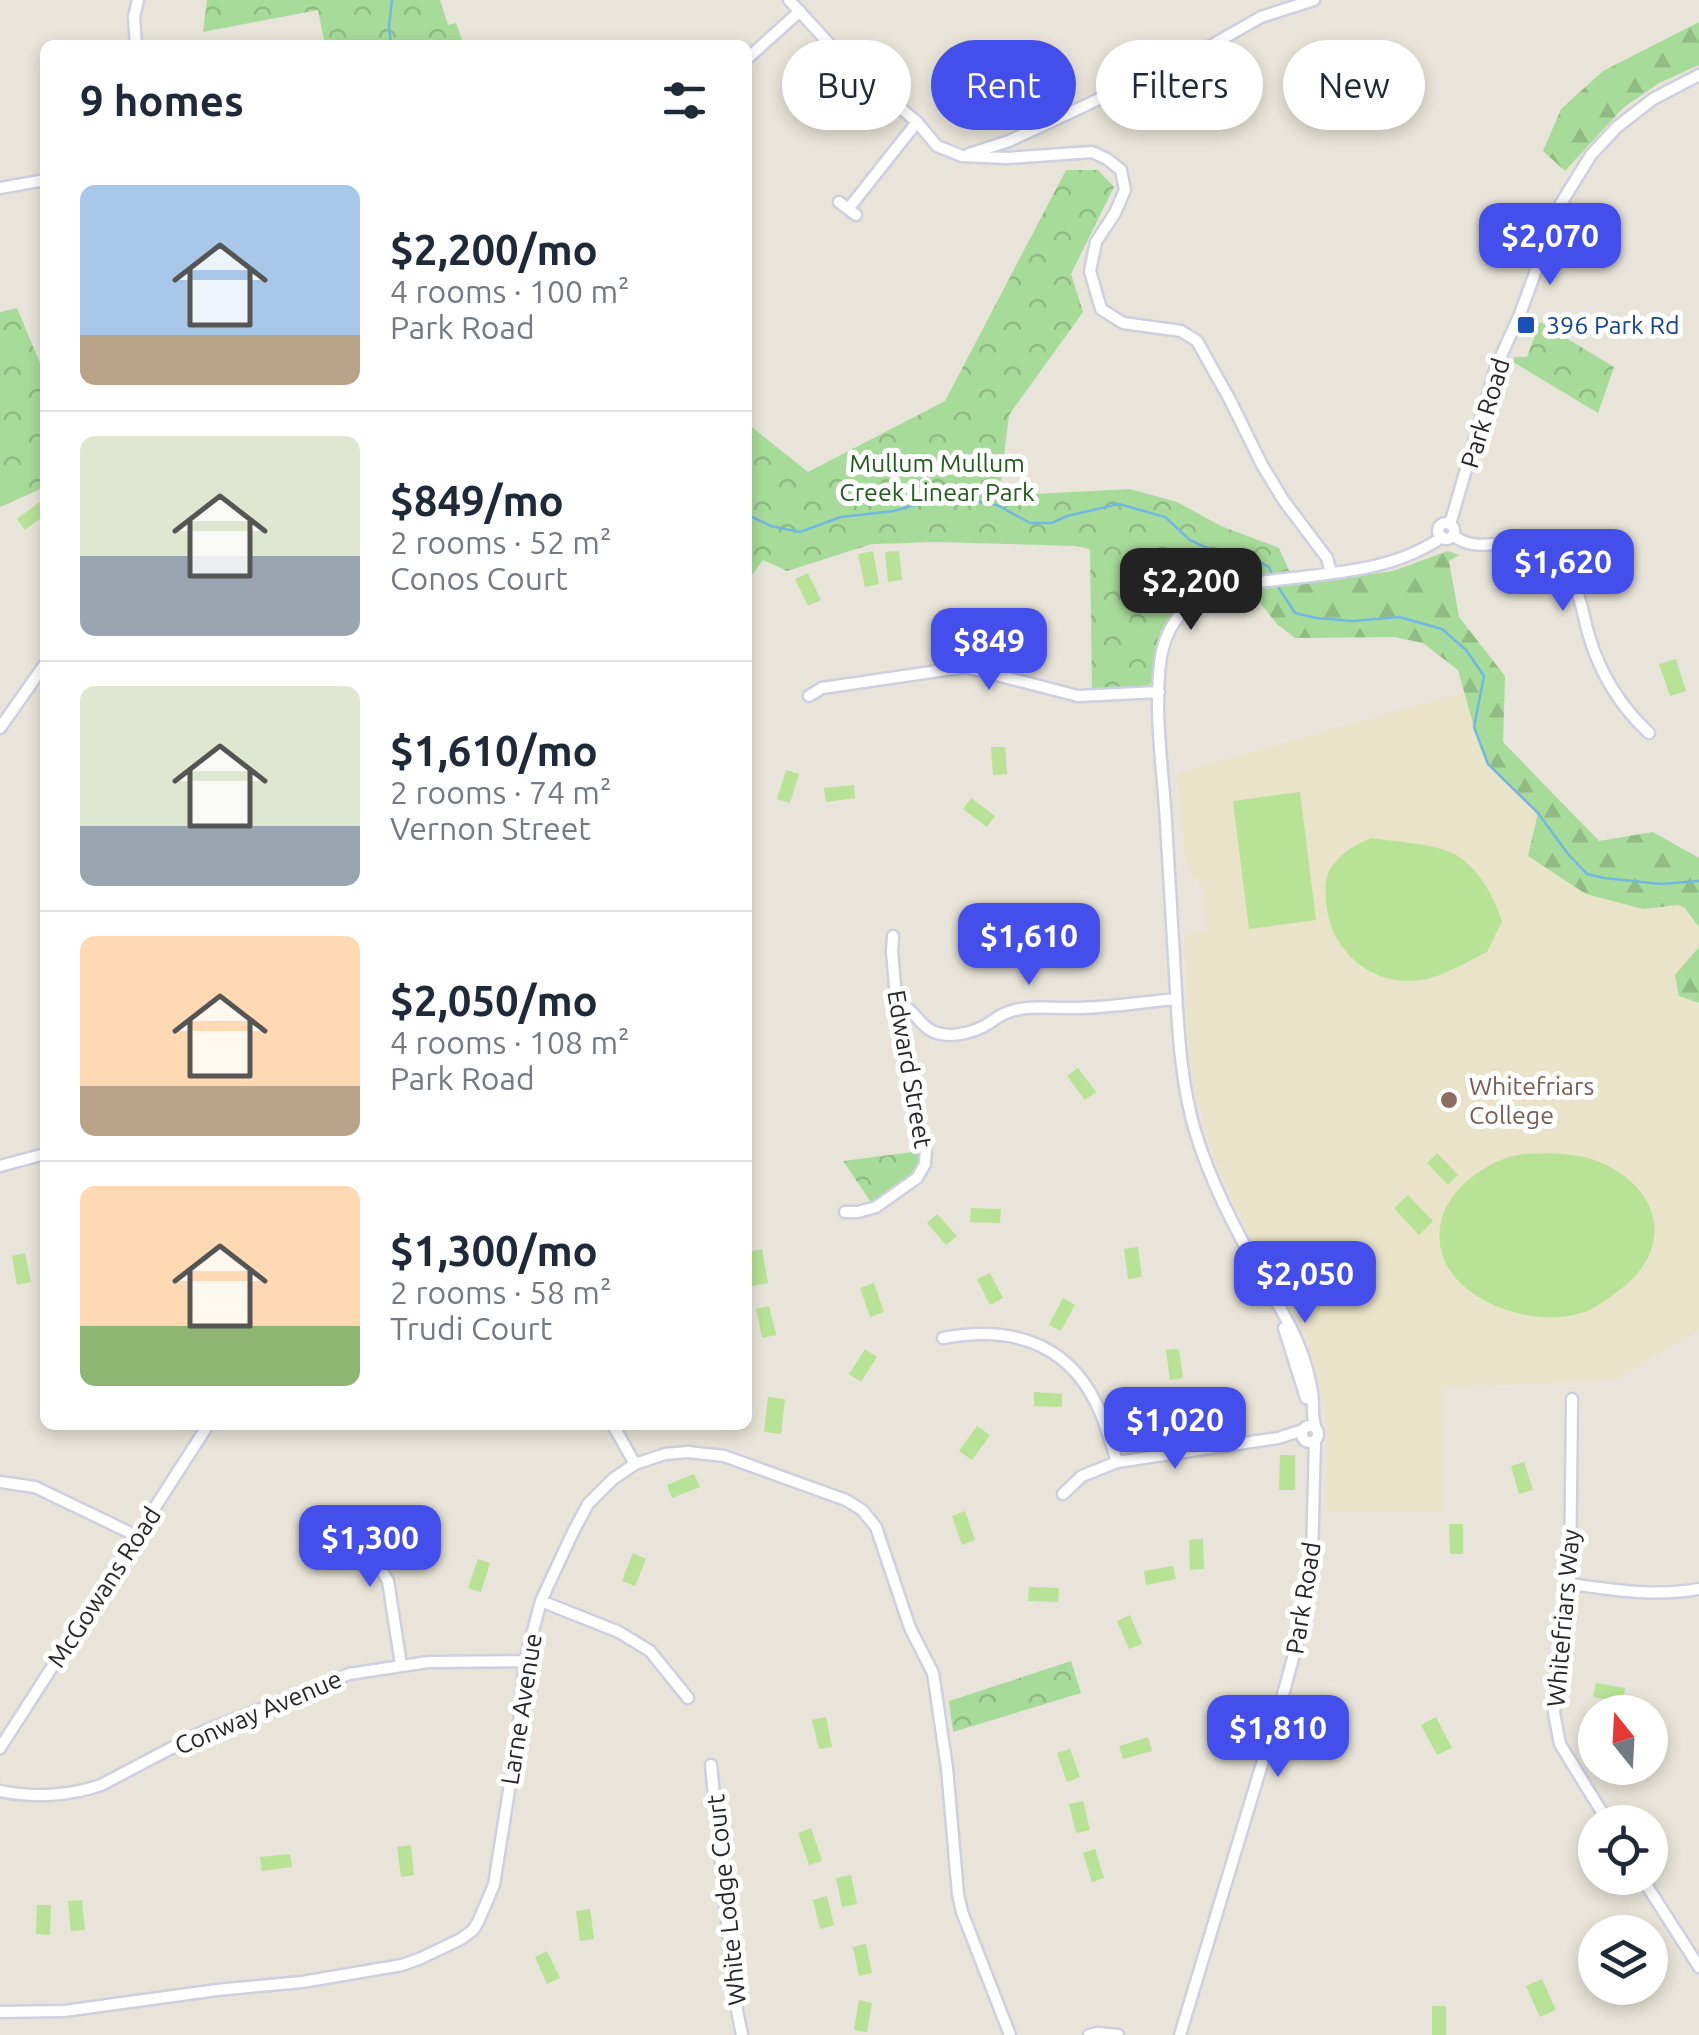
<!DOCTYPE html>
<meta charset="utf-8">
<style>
:root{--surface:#fff;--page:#f6f6f7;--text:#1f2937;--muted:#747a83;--line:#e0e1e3;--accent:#444eea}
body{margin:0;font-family:Ubuntu,sans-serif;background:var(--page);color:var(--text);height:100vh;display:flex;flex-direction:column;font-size:38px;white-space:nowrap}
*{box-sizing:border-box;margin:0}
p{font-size:32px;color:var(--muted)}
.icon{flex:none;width:55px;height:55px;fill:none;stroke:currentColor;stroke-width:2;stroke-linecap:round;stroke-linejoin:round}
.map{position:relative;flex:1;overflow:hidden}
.details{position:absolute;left:40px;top:40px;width:712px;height:1390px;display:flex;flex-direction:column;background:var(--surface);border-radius:15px;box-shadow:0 5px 15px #0003}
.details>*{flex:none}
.banner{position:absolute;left:782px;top:40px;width:765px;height:90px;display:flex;gap:20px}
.needle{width:65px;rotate:342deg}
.fabs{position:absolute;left:1578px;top:1695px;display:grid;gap:20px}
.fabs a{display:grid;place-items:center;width:90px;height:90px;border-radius:50%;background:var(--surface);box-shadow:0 5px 15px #0003;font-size:50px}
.price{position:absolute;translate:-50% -85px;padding:0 22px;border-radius:20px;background:var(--accent);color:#fff;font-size:32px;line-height:65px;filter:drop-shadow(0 2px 5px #0008)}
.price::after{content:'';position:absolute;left:50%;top:60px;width:30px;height:22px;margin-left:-15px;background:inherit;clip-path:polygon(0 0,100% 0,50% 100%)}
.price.current{background:#222;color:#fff}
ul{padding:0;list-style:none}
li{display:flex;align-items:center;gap:30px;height:250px;padding:0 40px}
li+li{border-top:2px solid var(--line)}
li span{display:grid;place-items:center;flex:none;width:280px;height:200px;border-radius:15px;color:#555}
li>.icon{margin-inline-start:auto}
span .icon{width:120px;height:120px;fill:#fffc;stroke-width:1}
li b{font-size:42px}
h2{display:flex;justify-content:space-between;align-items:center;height:120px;padding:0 40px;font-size:42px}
.chip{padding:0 35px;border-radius:45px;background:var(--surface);box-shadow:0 5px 15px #0003;font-size:35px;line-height:90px}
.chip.current{background:var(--accent);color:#fff}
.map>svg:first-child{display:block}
.education{fill:#e9e3c9}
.forest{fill:url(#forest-firs)}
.park{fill:url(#park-crowns)}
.pitch{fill:#b8e295}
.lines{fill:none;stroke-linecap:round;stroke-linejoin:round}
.stream{stroke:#73b7e3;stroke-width:2.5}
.minor-casing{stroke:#cecfdf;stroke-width:15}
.minor{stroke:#fff;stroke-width:10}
.transit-dot{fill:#1a4fb4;stroke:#fff;stroke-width:4}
.education-dot{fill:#8d6e63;stroke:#fff;stroke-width:4}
.labels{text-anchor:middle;stroke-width:10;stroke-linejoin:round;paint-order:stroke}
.transit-label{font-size:25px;fill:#164399;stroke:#fff;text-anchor:start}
.street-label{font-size:25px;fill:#272727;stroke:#fff}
.park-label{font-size:25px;fill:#235c1e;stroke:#fff}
.education-label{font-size:25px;fill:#785e54;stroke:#fff;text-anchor:start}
</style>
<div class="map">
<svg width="1699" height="2035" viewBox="0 0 1699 2035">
<defs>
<pattern id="forest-firs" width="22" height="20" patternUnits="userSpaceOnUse" patternTransform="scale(2.5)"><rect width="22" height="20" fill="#a7db99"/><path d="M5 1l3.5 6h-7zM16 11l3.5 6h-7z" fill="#90bc84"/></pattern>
<pattern id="park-crowns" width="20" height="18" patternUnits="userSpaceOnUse" patternTransform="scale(2.5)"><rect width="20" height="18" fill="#a7db99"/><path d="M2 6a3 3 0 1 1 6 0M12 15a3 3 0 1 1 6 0" fill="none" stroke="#90bc84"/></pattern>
</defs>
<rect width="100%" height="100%" fill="#e8e4d9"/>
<path class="education" d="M 1465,692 L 1474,727 L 1524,800 L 1538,813 L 1564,877 L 1586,894 L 1643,909 L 1678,905 L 1685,908 L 1699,927 L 1699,947 L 1686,965 L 1679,996 L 1699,1003 L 1699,1330 L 1617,1379 L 1442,1388 L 1443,1512 L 1327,1512 L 1327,1426 L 1317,1374 L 1307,1341 L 1298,1319 L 1244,1224 L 1225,1183 L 1210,1145 L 1195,1090 L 1188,1041 L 1185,933 L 1207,932 L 1205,892 L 1187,867 L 1177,773 Z"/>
<path class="forest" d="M 1699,22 L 1699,65 L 1659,83 L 1623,108 L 1565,171 L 1543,151 L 1561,109 L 1603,71 Z
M 1448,551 L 1459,555 L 1449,561 L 1459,617 L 1505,676 L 1503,742 L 1599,841 L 1653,832 L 1699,858 L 1699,927 L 1685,908 L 1678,905 L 1643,909 L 1586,894 L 1528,856 L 1538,813 L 1488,764 L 1474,727 L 1458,670 L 1423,643 L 1394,637 L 1295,638 L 1278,625 L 1256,598 L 1248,599 L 1243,592 L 1393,571 Z
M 1699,947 L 1699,1003 L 1679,996 L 1675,975 Z"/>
<path class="park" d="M 207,0 L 440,0 L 448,25 L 456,23 L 464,45 L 325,45 L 318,10 L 203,32 Z
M 1066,170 L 1098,170 L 1114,187 L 1071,274 L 1083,312 L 1009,415 L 999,496 L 1130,489 L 1177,502 L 1221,526 L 1279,548 L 1290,573 C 1208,583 1161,587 1152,683 C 1136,694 1112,690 1092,690 L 1090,549 L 1075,546 L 936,542 L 872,544 L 787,571 L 763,560 L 749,579 L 748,577 L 748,424 L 808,472 L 945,401 Z
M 17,308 L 45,375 L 45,487 L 0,507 L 0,312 Z
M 1540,322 L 1614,367 L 1598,413 L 1513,362 L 1514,357 L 1527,357 Z
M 920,1151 C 920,1175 891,1192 871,1202 L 843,1161 Z
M 1071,1661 L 1081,1693 L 953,1732 L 949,1701 Z"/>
<path class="pitch" d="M 41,501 L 45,506 L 45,515 L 25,530 L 17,519 Z
M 873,551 L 879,584 L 865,587 L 858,554 Z
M 899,551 L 902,580 L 888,582 L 885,552 Z
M 808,573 L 821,600 L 808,606 L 795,579 Z
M 1676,659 L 1686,691 L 1670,696 L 1659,664 Z
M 991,747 L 1005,747 L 1007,774 L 993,775 Z
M 786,770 L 799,774 L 790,803 L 777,799 Z
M 854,785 L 855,798 L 826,802 L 824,788 Z
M 1300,792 L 1316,920 L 1249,929 L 1233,801 Z
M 971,798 L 995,816 L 987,827 L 963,809 Z
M 1371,838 C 1395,842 1428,843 1450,852 C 1476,863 1494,896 1502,921 L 1487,952 C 1468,961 1442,977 1422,980 C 1372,988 1329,950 1326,901 C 1325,893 1325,878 1329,871 C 1338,854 1355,845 1371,838 Z
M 1078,1068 L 1096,1092 L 1085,1100 L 1067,1076 Z
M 1437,1153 L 1458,1175 L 1448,1185 L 1427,1163 Z
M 1525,1154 C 1549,1153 1578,1153 1600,1162 C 1660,1188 1675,1246 1622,1288 C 1605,1301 1590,1313 1569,1316 C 1515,1325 1427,1289 1441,1222 C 1445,1203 1460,1185 1476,1174 C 1492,1163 1506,1156 1525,1154 Z
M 1408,1195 L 1433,1221 L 1419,1235 L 1394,1208 Z
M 971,1208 L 1001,1209 L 1000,1223 L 970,1222 Z
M 937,1214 L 957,1236 L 946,1245 L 927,1223 Z
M 1138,1247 L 1142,1277 L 1128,1279 L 1124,1249 Z
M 762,1249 L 768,1283 L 752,1286 L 748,1252 Z
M 25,1253 L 31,1282 L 17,1285 L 12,1256 Z
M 990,1273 L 1003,1298 L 990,1305 L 977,1279 Z
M 874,1283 L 884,1312 L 870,1317 L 860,1288 Z
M 1063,1298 L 1075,1305 L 1061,1331 L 1049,1325 Z
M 769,1306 L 776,1335 L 762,1338 L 756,1309 Z
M 865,1349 L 877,1357 L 861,1382 L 849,1374 Z
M 1179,1349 L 1183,1378 L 1170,1380 L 1166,1350 Z
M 1034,1392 L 1062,1394 L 1062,1407 L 1034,1406 Z
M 768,1397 L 785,1399 L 781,1434 L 764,1432 Z
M 1190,1399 L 1195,1429 L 1181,1431 L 1176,1401 Z
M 977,1426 L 990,1435 L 972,1460 L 959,1451 Z
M 1280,1455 L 1295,1455 L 1295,1490 L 1279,1490 Z
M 1524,1462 L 1533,1490 L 1519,1494 L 1511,1466 Z
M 694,1474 L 700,1487 L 672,1498 L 667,1485 Z
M 965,1511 L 975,1540 L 962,1545 L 952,1516 Z
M 1449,1524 L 1463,1524 L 1463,1554 L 1450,1554 Z
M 1203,1539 L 1204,1569 L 1190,1570 L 1189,1540 Z
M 633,1553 L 646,1559 L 635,1586 L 622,1581 Z
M 478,1559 L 490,1563 L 481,1592 L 468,1588 Z
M 1173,1566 L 1176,1579 L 1146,1585 L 1144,1571 Z
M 1029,1587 L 1059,1588 L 1058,1602 L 1028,1601 Z
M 1130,1615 L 1142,1644 L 1129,1649 L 1117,1621 Z
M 1596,1683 L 1625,1688 L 1623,1702 L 1593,1697 Z
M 826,1717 L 832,1747 L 819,1749 L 812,1720 Z
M 1436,1717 L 1452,1748 L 1437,1755 L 1421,1725 Z
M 1148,1737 L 1152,1751 L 1123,1759 L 1119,1746 Z
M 1070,1749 L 1080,1777 L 1067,1782 L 1057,1753 Z
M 1083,1801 L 1090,1830 L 1076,1833 L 1069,1804 Z
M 811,1828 L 822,1861 L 809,1865 L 798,1833 Z
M 411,1845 L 414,1875 L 401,1877 L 397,1847 Z
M 1095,1849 L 1104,1878 L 1092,1882 L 1083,1853 Z
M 290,1854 L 292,1867 L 262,1871 L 260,1857 Z
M 851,1875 L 857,1904 L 842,1907 L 836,1878 Z
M 827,1896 L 834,1925 L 820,1929 L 813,1900 Z
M 82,1900 L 85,1930 L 71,1931 L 68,1901 Z
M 37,1905 L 51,1905 L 50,1935 L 36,1934 Z
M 590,1909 L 594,1939 L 580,1941 L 576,1911 Z
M 866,1944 L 872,1973 L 859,1976 L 853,1947 Z
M 547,1951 L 560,1978 L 547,1984 L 535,1957 Z
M 1542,1979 L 1556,2010 L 1540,2017 L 1526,1986 Z
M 859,2000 L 872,2003 L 867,2032 L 854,2030 Z
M 1432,2006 L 1446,2006 L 1446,2035 L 1432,2035 Z"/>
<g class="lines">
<path class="stream" d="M 391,45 L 389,26 L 392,0
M 748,515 L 771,526 L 800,532 L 841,517 L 894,511 L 960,492 L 975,501 L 997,505 L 1030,523 L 1052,523 L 1067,516 L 1119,504 L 1165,517 L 1190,540 L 1214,551 L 1260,562 L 1269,567 L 1272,574
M 1275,582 L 1295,613 L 1316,618 L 1353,621 L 1399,617 L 1442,629 L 1466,650 L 1484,676 L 1474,727 L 1488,764 L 1538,813 L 1568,854 L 1587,874 L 1604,878 L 1661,884 L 1699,881"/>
<g class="minor-casing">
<path id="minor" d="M 789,0 L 846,62 L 917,122 L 937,146 L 962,156 L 1007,158 L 1092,152 L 1107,159 L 1121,170 L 1125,190 L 1115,213 L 1096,242 L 1090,271 L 1101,309 L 1123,323 L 1181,331 L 1197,341 L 1230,400 L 1262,465 L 1284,501 L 1327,558 L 1331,573
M 136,45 L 134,17 L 138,0
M 748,58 L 800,11
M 969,154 L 1009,141 L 1080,108 L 1205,49 L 1261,17 L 1314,0
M 0,188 L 45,180
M 839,202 L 856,215
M 849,208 L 917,122
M1438 531a8 8 0 1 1 16 0a8 8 0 1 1-16 0Z
M 1450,524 L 1496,367 L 1520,314 L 1560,205 L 1591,155 L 1617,127 L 1653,99 L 1699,75
M 1453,535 C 1470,550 1490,543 1511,544 C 1530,545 1553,558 1565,572 C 1581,590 1582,613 1589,636 C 1600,673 1620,706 1649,733
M 809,696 L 822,688 L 966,667 L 1078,696 L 1159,692
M 0,728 L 45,664
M 898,1004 C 916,1008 919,1030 941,1034 C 955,1037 974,1032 986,1025 C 993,1021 998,1016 1006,1013 C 1028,1004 1053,1009 1075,1008 C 1109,1008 1143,1002 1176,999
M 0,1166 L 45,1154
M 845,1212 L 858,1212 L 876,1207 L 917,1178 L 925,1164 L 926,1147 L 911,1087 L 895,986 L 892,951 L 893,936
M 1284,1328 L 1306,1398
M 943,1338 C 1007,1326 1065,1340 1096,1403 C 1105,1421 1111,1442 1117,1462
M 1572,1399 L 1570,1584 L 1554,1713 L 1560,1744 L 1608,1822
M 613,1425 L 635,1464
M1302 1434a8 8 0 1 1 16 0a8 8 0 1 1-16 0Z
M 1316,1429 C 1311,1416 1314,1405 1312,1392 C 1309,1374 1304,1357 1297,1341 C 1287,1317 1273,1297 1261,1275 C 1235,1229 1210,1181 1195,1131 C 1180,1080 1178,1026 1175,974 C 1172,923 1169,873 1166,823 C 1163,769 1154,717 1160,664 C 1162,644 1170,625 1184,610 C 1209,586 1243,584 1276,580 C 1332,573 1394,571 1442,537
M 0,1482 L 35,1487 L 137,1536
M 1063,1494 L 1082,1476 L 1117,1462 L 1278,1438 L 1303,1430
M 348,1513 L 388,1581 L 401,1665
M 1570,1584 C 1613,1590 1656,1597 1699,1589
M 541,1601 L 619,1632 L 650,1651 L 688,1698
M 0,1748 L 208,1425
M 711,1765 L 735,2000 L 742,2035
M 0,1791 C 32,1798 70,1796 101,1785 L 200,1733 L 349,1674 L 428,1662 L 525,1661
M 1642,1878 L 1699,1967
M 0,2012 L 64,2011 L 217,1990 L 302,1982 L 402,1965 L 419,1959 L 461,1939 L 473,1930 L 478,1922 L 494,1885 L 518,1733 L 525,1661 L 541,1601 L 573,1532 L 588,1504 L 613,1479 L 635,1464 L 665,1454 L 688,1452 L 724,1456 L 846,1500 L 862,1510 L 876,1527 L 910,1628 L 933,1673 L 947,1768 L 958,1894 L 962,1912 L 1010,2035
M 1089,2035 L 1098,2033 L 1118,2035
M 1180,2035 L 1284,1691 L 1301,1629 L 1312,1557 L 1315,1440"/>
</g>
<use href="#minor" class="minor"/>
</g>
<rect class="transit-dot" x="1516" y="315" width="20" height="20" rx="5"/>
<circle class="education-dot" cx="1449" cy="1100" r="10"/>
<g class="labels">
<g class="transit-label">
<text x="1546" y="334">396 Park Rd</text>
</g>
<g class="street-label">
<text transform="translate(1485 413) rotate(-73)" y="9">Park Road</text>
<text transform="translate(910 1069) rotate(80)" y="9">Edward Street</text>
<text transform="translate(104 1587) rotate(-57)" y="9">McGowans Road</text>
<text transform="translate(1303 1598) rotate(-81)" y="9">Park Road</text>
<text transform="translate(1563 1618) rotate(-85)" y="9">Whitefriars Way</text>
<text transform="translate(521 1709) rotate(-81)" y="9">Larne Avenue</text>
<text transform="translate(258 1712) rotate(-23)" y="9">Conway Avenue</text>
<text transform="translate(726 1900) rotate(-96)" y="9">White Lodge Court</text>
</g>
<g class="park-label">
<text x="937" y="472">Mullum Mullum<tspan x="937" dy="29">Creek Linear Park</tspan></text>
</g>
<g class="education-label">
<text x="1469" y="1095">Whitefriars<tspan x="1469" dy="29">College</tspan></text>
</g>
</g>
</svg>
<div class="fabs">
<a><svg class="needle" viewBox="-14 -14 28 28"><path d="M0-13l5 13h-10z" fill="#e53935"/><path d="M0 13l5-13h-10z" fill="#747a83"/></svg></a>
<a><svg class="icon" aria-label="locate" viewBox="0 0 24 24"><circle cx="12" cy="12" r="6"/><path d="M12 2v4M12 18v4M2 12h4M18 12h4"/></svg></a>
<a><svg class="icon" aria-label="layers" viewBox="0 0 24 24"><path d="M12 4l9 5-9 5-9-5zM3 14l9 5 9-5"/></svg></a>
</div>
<b class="price" style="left:1550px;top:288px">$2,070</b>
<b class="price" style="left:1563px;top:614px">$1,620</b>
<b class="price current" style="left:1191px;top:633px">$2,200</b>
<b class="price" style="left:989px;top:693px">$849</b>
<b class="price" style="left:1029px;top:988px">$1,610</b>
<b class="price" style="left:1305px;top:1326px">$2,050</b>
<b class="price" style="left:1175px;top:1472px">$1,020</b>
<b class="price" style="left:370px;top:1590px">$1,300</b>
<b class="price" style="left:1278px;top:1780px">$1,810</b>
<div class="banner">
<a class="chip">Buy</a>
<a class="chip current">Rent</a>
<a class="chip">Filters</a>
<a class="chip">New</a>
</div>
<section class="details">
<h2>9 homes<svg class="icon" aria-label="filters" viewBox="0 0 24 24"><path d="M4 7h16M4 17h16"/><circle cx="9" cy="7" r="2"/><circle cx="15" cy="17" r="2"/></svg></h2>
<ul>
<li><span style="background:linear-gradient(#a9c7e8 75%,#b9a48a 0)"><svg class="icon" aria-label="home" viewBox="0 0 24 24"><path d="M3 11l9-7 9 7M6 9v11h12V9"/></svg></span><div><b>$2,200/mo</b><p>4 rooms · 100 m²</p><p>Park Road</p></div></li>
<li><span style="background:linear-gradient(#dfe7d0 60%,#9aa5b1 0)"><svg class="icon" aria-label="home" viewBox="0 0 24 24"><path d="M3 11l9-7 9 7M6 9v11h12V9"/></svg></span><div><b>$849/mo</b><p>2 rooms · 52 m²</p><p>Conos Court</p></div></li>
<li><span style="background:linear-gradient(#dfe7d0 70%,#9aa5b1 0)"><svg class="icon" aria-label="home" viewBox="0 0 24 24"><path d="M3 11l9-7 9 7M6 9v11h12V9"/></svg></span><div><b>$1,610/mo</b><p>2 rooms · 74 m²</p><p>Vernon Street</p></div></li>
<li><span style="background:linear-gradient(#ffd9b3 75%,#b9a48a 0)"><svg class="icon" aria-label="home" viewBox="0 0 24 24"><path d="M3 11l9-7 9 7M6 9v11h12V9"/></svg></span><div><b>$2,050/mo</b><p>4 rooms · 108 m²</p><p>Park Road</p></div></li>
<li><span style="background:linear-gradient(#ffd9b3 70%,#8fb573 0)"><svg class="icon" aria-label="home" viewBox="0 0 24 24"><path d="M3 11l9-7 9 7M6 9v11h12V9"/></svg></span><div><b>$1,300/mo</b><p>2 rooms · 58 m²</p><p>Trudi Court</p></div></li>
</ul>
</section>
</div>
